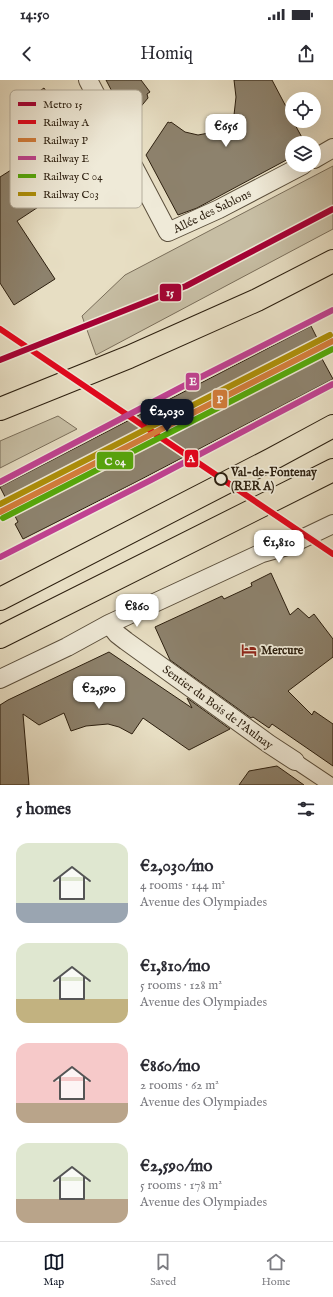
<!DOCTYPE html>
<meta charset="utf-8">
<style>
:root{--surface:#fff;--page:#f7f7f7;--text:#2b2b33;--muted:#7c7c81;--line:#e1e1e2;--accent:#111827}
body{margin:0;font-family:"IM FELL English",serif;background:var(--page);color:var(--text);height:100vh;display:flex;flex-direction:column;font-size:15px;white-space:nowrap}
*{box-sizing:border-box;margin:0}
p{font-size:13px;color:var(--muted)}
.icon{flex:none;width:22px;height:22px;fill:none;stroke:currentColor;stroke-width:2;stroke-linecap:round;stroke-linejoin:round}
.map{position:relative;height:705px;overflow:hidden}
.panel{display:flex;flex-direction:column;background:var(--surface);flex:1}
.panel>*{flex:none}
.controls{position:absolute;left:285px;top:12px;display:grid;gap:8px}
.controls a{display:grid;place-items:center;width:36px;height:36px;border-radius:50%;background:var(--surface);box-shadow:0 4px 16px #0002;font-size:20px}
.price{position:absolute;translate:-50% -34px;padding:0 9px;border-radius:8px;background:#fff;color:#222;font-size:13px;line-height:26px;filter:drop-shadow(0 1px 2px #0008)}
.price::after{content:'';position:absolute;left:50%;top:24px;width:12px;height:9px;margin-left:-6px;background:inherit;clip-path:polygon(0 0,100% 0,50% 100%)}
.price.active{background:var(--accent);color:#fff}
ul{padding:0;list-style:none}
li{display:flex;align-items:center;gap:12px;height:100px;padding:0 16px}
li span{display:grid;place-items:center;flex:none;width:112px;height:80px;border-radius:12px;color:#555}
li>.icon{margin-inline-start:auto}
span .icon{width:48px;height:48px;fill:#fffc;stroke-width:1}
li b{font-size:17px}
h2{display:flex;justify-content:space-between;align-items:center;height:48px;padding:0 16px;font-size:17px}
.status{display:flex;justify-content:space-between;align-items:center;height:28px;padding:0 20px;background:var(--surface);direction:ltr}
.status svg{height:11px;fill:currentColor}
header{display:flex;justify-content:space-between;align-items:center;height:52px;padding:0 16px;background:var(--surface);font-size:18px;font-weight:600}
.tab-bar{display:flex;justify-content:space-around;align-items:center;height:56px;border-top:1px solid var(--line);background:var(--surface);font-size:11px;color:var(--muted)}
.tab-bar a{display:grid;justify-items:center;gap:2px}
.tab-bar .active{color:var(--accent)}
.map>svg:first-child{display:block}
.green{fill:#c7bea4;stroke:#7a6e5a}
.building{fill:#8d826d;stroke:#2c1f0f}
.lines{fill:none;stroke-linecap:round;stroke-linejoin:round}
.pedestrian-casing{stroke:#5b4f3c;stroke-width:16}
.minor-casing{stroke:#5b4f3c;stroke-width:20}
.motorway-casing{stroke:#2c1f0f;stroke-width:24}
.pedestrian{stroke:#efead8;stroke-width:14}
.minor{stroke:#efead8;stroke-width:18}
.motorway{stroke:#e7dec3;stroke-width:22}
.rail-1-casing{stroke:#efead8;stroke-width:9}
.rail-2-casing{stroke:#efead8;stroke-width:9}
.rail-3-casing{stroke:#efead8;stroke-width:9}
.rail-4-casing{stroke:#efead8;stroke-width:9}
.rail-5-casing{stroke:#efead8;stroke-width:9}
.rail-1{stroke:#e3051c;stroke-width:6}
.rail-2{stroke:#d47d3a;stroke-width:6}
.rail-3{stroke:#c04191;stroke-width:6}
.rail-4{stroke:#54a90a;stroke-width:6}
.rail-5{stroke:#ad8f08;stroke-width:6}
.metro-1-casing{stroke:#efead8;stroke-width:9}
.metro-1{stroke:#a50034;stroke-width:6}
.stop-dot{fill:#efead8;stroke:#2c1f0f;stroke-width:2}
.labels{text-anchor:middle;stroke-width:3.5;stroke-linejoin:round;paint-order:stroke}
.street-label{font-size:12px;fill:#2c1f0f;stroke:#efead8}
.stop-label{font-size:12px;font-weight:bold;fill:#2c1f0f;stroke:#efead8;text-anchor:start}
.poi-label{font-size:12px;font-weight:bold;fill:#2c1f0f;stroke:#efead8;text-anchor:start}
.key{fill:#efead8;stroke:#b4ad9c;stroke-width:1}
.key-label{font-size:11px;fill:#2c1f0f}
.line-badge{stroke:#efead8;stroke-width:1.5}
.badge-label{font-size:11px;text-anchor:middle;font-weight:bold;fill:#fff}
</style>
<div class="status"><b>14:50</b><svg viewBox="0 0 49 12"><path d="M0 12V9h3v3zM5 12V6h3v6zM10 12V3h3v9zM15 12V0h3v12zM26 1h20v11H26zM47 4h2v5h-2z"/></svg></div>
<header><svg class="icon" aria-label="back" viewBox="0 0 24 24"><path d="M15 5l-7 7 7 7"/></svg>Homiq<svg class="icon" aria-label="share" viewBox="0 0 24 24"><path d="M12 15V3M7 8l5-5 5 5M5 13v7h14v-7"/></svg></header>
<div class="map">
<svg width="333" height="705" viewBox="0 0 333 705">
<rect width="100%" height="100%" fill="#e7dec3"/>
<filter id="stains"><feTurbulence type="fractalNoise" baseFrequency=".005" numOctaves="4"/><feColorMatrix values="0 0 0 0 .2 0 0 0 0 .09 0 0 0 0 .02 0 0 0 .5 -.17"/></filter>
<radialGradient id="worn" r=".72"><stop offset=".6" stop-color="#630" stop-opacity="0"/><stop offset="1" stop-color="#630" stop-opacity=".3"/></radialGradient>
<path class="green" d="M 333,86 L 333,149 L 96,275 L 82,236 L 125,195 Z
M 58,336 L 77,349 L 0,388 L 0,361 Z"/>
<path class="building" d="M 106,0 L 141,0 L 150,12 L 147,14 L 148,18 L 128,42 Z
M 234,0 L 272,0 L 292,38 L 292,41 L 293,41 L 305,63 L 292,63 L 292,77 L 197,128 L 178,135 L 146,75 L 168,42 L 170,43 L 171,42 L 185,52 L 198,55 L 214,52 L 225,45 L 234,35 L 236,17 Z
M 44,8 L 53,22 L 23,41 L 15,28 Z
M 30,78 L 55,116 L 17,141 L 55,199 L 14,225 L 0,203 L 0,97 Z
M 311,246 L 319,262 L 314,264 L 333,299 L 134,403 L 23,459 L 15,444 L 18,442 L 0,407 Z
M 271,493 L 290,535 L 298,528 L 309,538 L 314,534 L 333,559 L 333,577 L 288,611 L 312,635 L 314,631 L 333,644 L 333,686 L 272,644 L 269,648 L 253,637 L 251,638 L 170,580 L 155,547 L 222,516 L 224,519 L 252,506 L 251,503 Z
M 109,572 L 192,628 L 187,618 L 230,649 L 189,670 L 143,638 L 132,654 L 119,647 L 108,644 L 86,646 L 71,651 L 64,633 L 39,645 L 23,634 L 29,705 L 0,705 L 0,625 L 8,620 Z
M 277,686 L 304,705 L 239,705 L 249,691 Z"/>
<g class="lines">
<g class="pedestrian-casing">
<path id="pedestrian" d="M 295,681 L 331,705"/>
</g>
<g class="minor-casing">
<path id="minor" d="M 88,0 L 168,152 L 219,129 L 303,85
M 314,79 L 333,68
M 109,544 L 117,554 L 126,561 L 269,664 L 295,681
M 0,599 L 67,567 L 109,544 L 262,473 L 287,466 L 333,444"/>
</g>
<g class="motorway-casing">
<path id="motorway" d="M 0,329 L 129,277 L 257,220 L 333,181
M 0,519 L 272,379 L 333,346
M 0,557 L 333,390"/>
</g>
<use href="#pedestrian" class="pedestrian"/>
<use href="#minor" class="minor"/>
<use href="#motorway" class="motorway"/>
<g class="rail-1-casing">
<path id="rail-1" d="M 0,249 L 333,474"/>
</g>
<g class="rail-2-casing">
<path id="rail-2" d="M 0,432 L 333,261"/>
</g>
<g class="rail-3-casing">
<path id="rail-3" d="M 0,402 L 195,300 L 333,230
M 0,477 L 151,400 L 333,304"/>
</g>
<g class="rail-4-casing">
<path id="rail-4" d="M 3,438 L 333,269"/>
</g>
<g class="rail-5-casing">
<path id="rail-5" d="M 0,424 L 330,255"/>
</g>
<use href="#rail-1" class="rail-1"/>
<use href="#rail-2" class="rail-2"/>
<use href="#rail-3" class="rail-3"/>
<use href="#rail-4" class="rail-4"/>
<use href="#rail-5" class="rail-5"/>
<g class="metro-1-casing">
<path id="metro-1" d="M 0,280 L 186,206 L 333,129"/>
</g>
<use href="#metro-1" class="metro-1"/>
</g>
<defs>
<g id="hotel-bare" transform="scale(1.2)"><path d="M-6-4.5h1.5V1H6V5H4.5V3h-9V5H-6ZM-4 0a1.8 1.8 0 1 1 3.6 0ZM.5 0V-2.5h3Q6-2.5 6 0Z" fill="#8f2418" stroke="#efead8" stroke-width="2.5" paint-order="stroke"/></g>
</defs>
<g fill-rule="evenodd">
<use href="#hotel-bare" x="249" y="570"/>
</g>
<circle class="stop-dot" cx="221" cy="399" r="6"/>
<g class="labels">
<g class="street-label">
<text transform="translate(212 131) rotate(-26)" y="4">Allée des Sablons</text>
<text transform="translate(218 627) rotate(36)" y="4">Sentier du Bois de l'Aulnay</text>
</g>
<g class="stop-label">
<text x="231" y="396">Val-de-Fontenay<tspan x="231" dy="14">(RER A)</tspan></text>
</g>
<g class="poi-label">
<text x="261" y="574">Mercure</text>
</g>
</g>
<rect x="10" y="10" width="132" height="118" rx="6" class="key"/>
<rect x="18" y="22" width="18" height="4" fill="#a50034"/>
<rect x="18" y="40" width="18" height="4" fill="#e3051c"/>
<rect x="18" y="58" width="18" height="4" fill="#d47d3a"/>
<rect x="18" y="76" width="18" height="4" fill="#c04191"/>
<rect x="18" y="94" width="18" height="4" fill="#54a90a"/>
<rect x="18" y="112" width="18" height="4" fill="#ad8f08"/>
<g class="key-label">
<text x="43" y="28">Metro 15</text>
<text x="43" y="46">Railway A</text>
<text x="43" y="64">Railway P</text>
<text x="43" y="82">Railway E</text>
<text x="43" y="100">Railway C 04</text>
<text x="43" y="118">Railway C03</text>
</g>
<g class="line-badge">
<rect x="159" y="203" width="23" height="19" rx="4" fill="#a50034"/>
<rect x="185" y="292" width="15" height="19" rx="4" fill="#c04191"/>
<rect x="212" y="309" width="16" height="20" rx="4" fill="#d47d3a"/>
<rect x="184" y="369" width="15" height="19" rx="4" fill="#e3051c"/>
<rect x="96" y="371" width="38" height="19" rx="4" fill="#54a90a"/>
</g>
<g class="badge-label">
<text x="170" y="216">15</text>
<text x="193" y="305">E</text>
<text x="220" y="323">P</text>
<text x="191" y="382">A</text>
<text x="115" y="385">C 04</text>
</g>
<rect width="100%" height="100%" filter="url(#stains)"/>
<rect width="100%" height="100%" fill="url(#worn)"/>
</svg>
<div class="controls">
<a><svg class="icon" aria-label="locate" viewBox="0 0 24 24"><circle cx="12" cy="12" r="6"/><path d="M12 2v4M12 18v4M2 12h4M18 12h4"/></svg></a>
<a><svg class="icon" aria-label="layers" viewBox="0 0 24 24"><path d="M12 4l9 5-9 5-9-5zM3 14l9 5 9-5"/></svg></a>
</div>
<b class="price" style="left:226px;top:68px">€656</b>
<b class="price active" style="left:167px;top:353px">€2,030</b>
<b class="price" style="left:279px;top:484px">€1,810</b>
<b class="price" style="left:137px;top:548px">€860</b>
<b class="price" style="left:99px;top:630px">€2,590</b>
</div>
<section class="panel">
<h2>5 homes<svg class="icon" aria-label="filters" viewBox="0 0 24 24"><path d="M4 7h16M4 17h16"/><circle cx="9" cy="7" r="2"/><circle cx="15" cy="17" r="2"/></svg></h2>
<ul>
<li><span style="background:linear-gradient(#dfe7d0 75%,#9aa5b1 0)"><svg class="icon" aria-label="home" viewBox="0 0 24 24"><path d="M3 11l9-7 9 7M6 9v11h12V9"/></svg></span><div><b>€2,030/mo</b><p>4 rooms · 144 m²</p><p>Avenue des Olympiades</p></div></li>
<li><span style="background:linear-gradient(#dfe7d0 70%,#c2b280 0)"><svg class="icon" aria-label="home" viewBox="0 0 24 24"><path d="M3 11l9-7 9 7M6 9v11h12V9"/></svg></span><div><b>€1,810/mo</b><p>5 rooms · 128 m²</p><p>Avenue des Olympiades</p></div></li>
<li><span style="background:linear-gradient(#f6c9c9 75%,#b9a48a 0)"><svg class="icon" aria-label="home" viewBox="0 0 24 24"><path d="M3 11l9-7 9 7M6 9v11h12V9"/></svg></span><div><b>€860/mo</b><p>2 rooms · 62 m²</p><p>Avenue des Olympiades</p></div></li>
<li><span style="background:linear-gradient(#dfe7d0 70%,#b9a48a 0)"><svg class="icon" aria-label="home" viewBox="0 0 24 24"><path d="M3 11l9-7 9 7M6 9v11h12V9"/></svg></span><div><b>€2,590/mo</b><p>5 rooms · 178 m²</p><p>Avenue des Olympiades</p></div></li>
</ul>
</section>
<nav class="tab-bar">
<a class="active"><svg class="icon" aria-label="map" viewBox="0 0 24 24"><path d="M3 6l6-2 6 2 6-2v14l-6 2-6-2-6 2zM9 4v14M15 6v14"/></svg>Map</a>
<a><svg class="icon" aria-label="saved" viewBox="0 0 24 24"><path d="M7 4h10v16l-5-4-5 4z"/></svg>Saved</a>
<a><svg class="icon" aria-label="home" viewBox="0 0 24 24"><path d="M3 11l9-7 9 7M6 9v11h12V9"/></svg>Home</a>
</nav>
